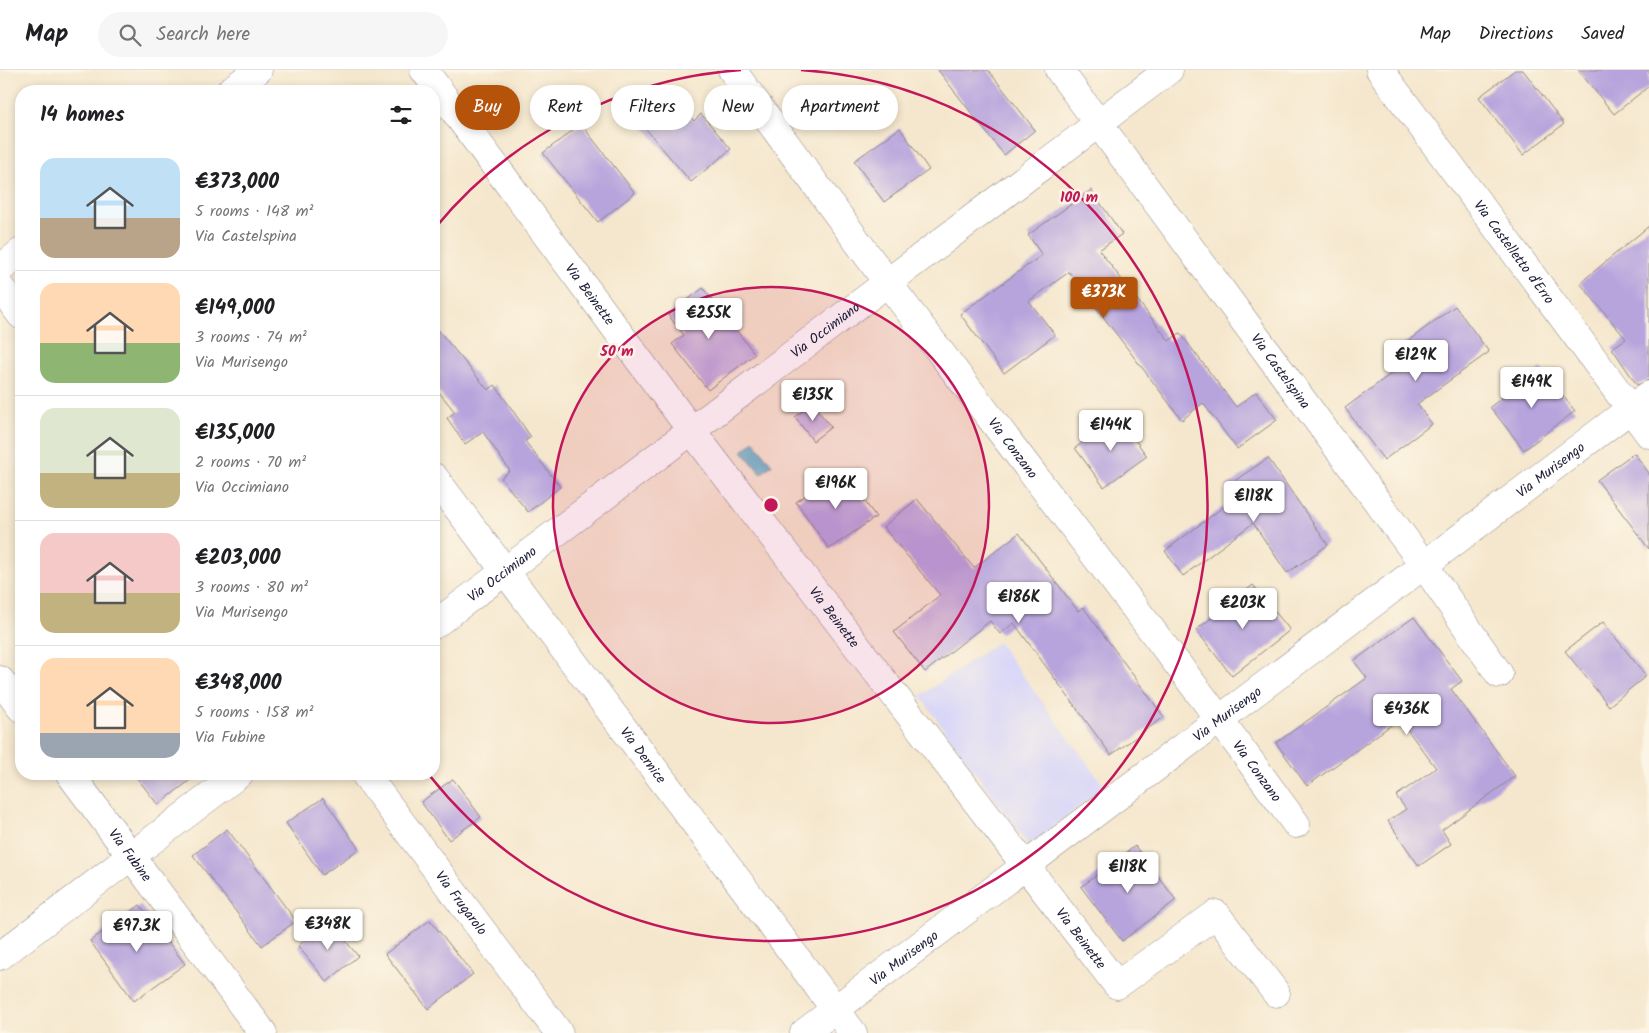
<!DOCTYPE html>
<meta charset="utf-8">
<style>
:root{--surface:#fff;--page:#f6f6f6;--text:#202124;--muted:#757577;--line:#e0e0e0;--accent:#b45309}
body{margin:0;font-family:Kalam,sans-serif;background:var(--page);color:var(--text);height:100vh;display:flex;flex-direction:column;font-size:19px;white-space:nowrap}
*{box-sizing:border-box;margin:0}
p{font-size:16px;color:var(--muted)}
.icon{flex:none;width:28px;height:28px;fill:none;stroke:currentColor;stroke-width:2;stroke-linecap:round;stroke-linejoin:round}
.map{position:relative;flex:1;overflow:hidden}
.sheet{position:absolute;left:15px;top:15px;width:425px;height:695px;display:flex;flex-direction:column;background:var(--surface);border-radius:20px;box-shadow:0 2px 8px #0003}
.sheet>*{flex:none}
.hud{position:absolute;left:455px;top:15px;width:475px;height:45px;display:flex;gap:10px}
.price{position:absolute;translate:-50% -42px;padding:0 11px;border-radius:5px;background:#fff;color:#222;font-size:16px;line-height:32px;filter:drop-shadow(0 1px 2px #0008)}
.price::after{content:'';position:absolute;left:50%;top:30px;width:15px;height:11px;margin-left:-8px;background:inherit;clip-path:polygon(0 0,100% 0,50% 100%)}
.price.selected{background:var(--accent);color:#fff}
ul{padding:0;list-style:none}
li{display:flex;align-items:center;gap:15px;height:125px;padding:0 25px}
li+li{border-top:1px solid var(--line)}
li span{display:grid;place-items:center;flex:none;width:140px;height:100px;border-radius:15px;color:#555}
li>.icon{margin-inline-start:auto}
span .icon{width:60px;height:60px;fill:#fffc;stroke-width:1}
li b{font-size:21px}
h2{display:flex;justify-content:space-between;align-items:center;height:60px;padding:0 25px;font-size:21px}
.tag{padding:0 18px;border-radius:22px;background:var(--surface);box-shadow:0 2px 8px #0003;font-size:18px;line-height:45px}
.tag.selected{background:var(--accent);color:#fff}
header{display:flex;align-items:center;gap:30px;box-sizing:border-box;height:70px;padding:0 25px;background:var(--surface);border-bottom:1px solid var(--line)}
header strong{font-size:24px}
nav{display:flex;gap:28px;margin-inline-start:auto;font-size:18px}
.search{width:350px;height:45px;background:var(--page);display:flex;align-items:center;gap:12px;box-sizing:border-box;padding:0 18px;border-radius:28px;color:var(--muted);font-size:19px}
.map>svg:first-child{display:block}
.built{fill:#d9d7f8}
.water{fill:#46aac5;stroke:#346680}
.building{fill:#b7a4dd}
.lines{fill:none;stroke-linecap:round;stroke-linejoin:round}
.minor-casing{stroke:#8c8484;stroke-width:29}
.minor{stroke:#fff;stroke-width:28}
.ring{fill:none;stroke:#c2185b;stroke-width:2.5}
.labels{text-anchor:middle;stroke-width:5;stroke-linejoin:round;paint-order:stroke}
.street-label{font-size:14px;fill:#22223b;stroke:#fcf5e5}
.centre{fill:#c2185b;stroke:#fcf5e5;stroke-width:2.5}
.ring-label{font-size:15px;text-anchor:middle;font-weight:bold;fill:#c2185b;stroke:#fcf5e5;stroke-width:5;stroke-linejoin:round;paint-order:stroke}
</style>
<header>
<strong>Map</strong>
<div class="search"><svg class="icon" aria-label="search" viewBox="0 0 24 24"><circle cx="10" cy="10" r="6"/><path d="M15 15l6 6"/></svg>Search here</div>
<nav><a>Map</a><a>Directions</a><a>Saved</a></nav>
</header>
<div class="map">
<svg width="1649" height="963" viewBox="0 0 1649 963">
<rect width="100%" height="100%" fill="#fcf5e5"/>
<filter id="ink" filterUnits="userSpaceOnUse"><feTurbulence type="fractalNoise" baseFrequency=".02" numOctaves="2"/><feDisplacementMap in="SourceGraphic" scale="10" xChannelSelector="R" yChannelSelector="G"/><feConvolveMatrix kernelMatrix="1 2 1 2 8 2 1 2 1" color-interpolation-filters="sRGB"/></filter>
<filter id="wash" filterUnits="userSpaceOnUse"><feTurbulence type="fractalNoise" baseFrequency=".0096" numOctaves="4" result="noise"/><feDisplacementMap in="SourceGraphic" scale="20" xChannelSelector="R" yChannelSelector="G"/><feGaussianBlur stdDeviation="1.12" result="paint"/><feColorMatrix in="noise" values="0 0 0 0 0 0 0 0 0 0 0 0 0 0 0 0 0 1.4 0 .05"/><feComposite in="paint" operator="in"/></filter>
<g filter="url(#wash)">
<rect width="100%" height="100%" fill="#f5e7cd"/>
<path class="built" d="M 998,572 L 1105,717 L 1028,775 L 920,626 Z"/>
<path class="water" d="M 754,371 L 772,395 L 761,404 L 742,381 Z"/>
<g id="blocks">
<path class="building" d="M 938,0 L 988,0 L 1035,60 L 1004,85 Z
M 1515,0 L 1523,0 L 1564,54 L 1523,85 L 1479,27 Z
M 1578,0 L 1649,0 L 1649,16 L 1614,44 Z
M 677,31 L 694,51 L 701,44 L 731,79 L 691,112 L 645,58 Z
M 581,54 L 635,123 L 598,152 L 543,83 Z
M 900,58 L 929,100 L 884,132 L 854,91 Z
M 1091,120 L 1122,164 L 1099,180 L 1169,271 L 1180,263 L 1236,337 L 1256,322 L 1277,350 L 1237,379 L 1203,333 L 1182,350 L 1069,202 L 1029,231 L 1055,265 L 1004,303 L 960,244 L 1042,185 L 1028,165 Z
M 1649,156 L 1649,310 L 1637,315 L 1612,278 L 1626,269 L 1580,213 Z
M 703,218 L 755,284 L 708,320 L 672,274 L 684,265 L 668,245 Z
M 1455,236 L 1489,282 L 1417,334 L 1432,354 L 1384,390 L 1345,338 L 1396,300 L 1386,287 Z
M 434,255 L 488,320 L 495,315 L 531,367 L 525,371 L 560,417 L 528,442 L 501,408 L 510,401 L 483,362 L 465,374 L 447,348 L 455,342 L 434,316 Z
M 1541,298 L 1575,341 L 1524,380 L 1490,337 Z
M 812,333 L 831,357 L 813,371 L 795,347 Z
M 1118,347 L 1147,386 L 1104,417 L 1075,378 Z
M 1634,383 L 1649,403 L 1649,479 L 1597,410 Z
M 1268,388 L 1328,475 L 1287,503 L 1253,453 L 1183,506 L 1165,481 L 1235,428 L 1227,416 Z
M 842,400 L 876,447 L 829,479 L 796,432 Z
M 917,429 L 974,498 L 1019,463 L 1078,541 L 1083,537 L 1164,647 L 1111,685 L 1014,553 L 1000,564 L 990,551 L 925,602 L 894,562 L 940,525 L 883,457 Z
M 1253,515 L 1290,560 L 1232,606 L 1196,560 Z
M 1414,547 L 1462,611 L 1451,619 L 1515,706 L 1442,760 L 1451,774 L 1419,796 L 1388,751 L 1406,739 L 1396,726 L 1436,698 L 1403,654 L 1398,650 L 1307,716 L 1276,673 L 1367,608 L 1354,591 Z
M 1603,552 L 1646,606 L 1609,636 L 1565,581 Z
M 134,704 L 198,704 L 158,735 Z
M 453,709 L 481,747 L 449,770 L 421,732 Z
M 323,728 L 359,779 L 322,805 L 286,753 Z
M 227,759 L 296,851 L 262,876 L 193,785 Z
M 1135,776 L 1176,830 L 1122,871 L 1081,817 Z
M 140,835 L 185,894 L 134,931 L 90,871 Z
M 430,850 L 473,904 L 428,939 L 385,884 Z
M 329,851 L 358,886 L 327,912 L 298,876 Z"/>
</g>
</g>
<g filter="url(#ink)">
<use href="#blocks" fill-opacity="0" stroke="#8c8484" stroke-width="1"/>
<g class="lines">
<g class="minor-casing">
<g id="minor">
<path id="s1" d="M 424,0 L 691,360 L 1117,915 L 1216,844 L 1276,923"/>
<path id="s2" d="M 732,0 L 887,212 L 1220,650 L 1296,754"/>
<path id="s3" d="M 1059,0 L 1424,495 L 1499,604"/>
<path id="s4" d="M 1380,0 L 1649,364"/>
<path d="M 230,21 L 258,0"/>
<path d="M 0,199 L 21,182"/>
<path d="M 0,217 L 21,245"/>
<path id="s5" d="M 434,407 L 853,963"/>
<path id="s6" d="M 434,555 L 1169,0"/>
<path d="M 0,610 L 21,638"/>
<path id="s7" d="M 70,704 L 263,963"/>
<path id="s8" d="M 365,704 L 559,963"/>
<path d="M 0,886 L 239,704"/>
<path id="s9" d="M 804,963 L 1649,325"/>
</g>
</g>
<use href="#minor" class="minor"/>
</g>
</g>
<circle cx="771" cy="435" r="218" fill="#c2185b" fill-opacity=".12"/>
<g class="ring">
<circle cx="771" cy="435" r="218"/>
<path d="M435 158A436 436 0 0 1 741 0M801 0A436 436 0 1 1 430 706"/>
</g>
<g class="labels">
<g class="street-label">
<text dy="5" stroke="none"><textPath href="#s4" startOffset="226">Via Castelletto d'Erro</textPath></text>
<text dy="5" stroke="none"><textPath href="#s1" startOffset="279">Via Beinette</textPath></text>
<text dy="5" stroke="none"><textPath href="#s6" startOffset="490">Via Occimiano</textPath></text>
<text dy="5" stroke="none"><textPath href="#s3" startOffset="374">Via Castelspina</textPath></text>
<text dy="5" stroke="none"><textPath href="#s2" startOffset="471">Via Conzano</textPath></text>
<text dy="5" stroke="none"><textPath href="#s9" startOffset="935">Via Murisengo</textPath></text>
<text dy="5" stroke="none"><textPath href="#s6" startOffset="85">Via Occimiano</textPath></text>
<text dy="5" stroke="none"><textPath href="#s1" startOffset="684">Via Beinette</textPath></text>
<text dy="5" stroke="none"><textPath href="#s9" startOffset="530">Via Murisengo</textPath></text>
<text dy="5" stroke="none"><textPath href="#s5" startOffset="348">Via Dernice</textPath></text>
<text dy="5" stroke="none"><textPath href="#s2" startOffset="876">Via Conzano</textPath></text>
<text dy="5" stroke="none"><textPath href="#s7" startOffset="101">Via Fubine</textPath></text>
<text dy="5" stroke="none"><textPath href="#s8" startOffset="161">Via Frugarolo</textPath></text>
<text dy="5" stroke="none"><textPath href="#s1" startOffset="1089">Via Beinette</textPath></text>
<text dy="5" stroke="none"><textPath href="#s9" startOffset="125">Via Murisengo</textPath></text>
</g>
</g>
<circle cx="771" cy="435" r="8" class="centre"/>
<g class="ring-label">
<text x="1079" y="132">100 m</text>
<text x="617" y="286">50 m</text>
</g>
</svg>
<b class="price selected" style="left:1104px;top:249px">€373K</b>
<b class="price" style="left:709px;top:270px">€255K</b>
<b class="price" style="left:1416px;top:312px">€129K</b>
<b class="price" style="left:1532px;top:339px">€149K</b>
<b class="price" style="left:813px;top:352px">€135K</b>
<b class="price" style="left:1111px;top:382px">€144K</b>
<b class="price" style="left:836px;top:440px">€196K</b>
<b class="price" style="left:1254px;top:453px">€118K</b>
<b class="price" style="left:1019px;top:554px">€186K</b>
<b class="price" style="left:1243px;top:560px">€203K</b>
<b class="price" style="left:1407px;top:666px">€436K</b>
<b class="price" style="left:1128px;top:824px">€118K</b>
<b class="price" style="left:328px;top:881px">€348K</b>
<b class="price" style="left:137px;top:883px">€97.3K</b>
<div class="hud">
<a class="tag selected">Buy</a>
<a class="tag">Rent</a>
<a class="tag">Filters</a>
<a class="tag">New</a>
<a class="tag">Apartment</a>
</div>
<section class="sheet">
<h2>14 homes<svg class="icon" aria-label="filters" viewBox="0 0 24 24"><path d="M4 7h16M4 17h16"/><circle cx="9" cy="7" r="2"/><circle cx="15" cy="17" r="2"/></svg></h2>
<ul>
<li><span style="background:linear-gradient(#bfe0f5 60%,#b9a48a 0)"><svg class="icon" aria-label="home" viewBox="0 0 24 24"><path d="M3 11l9-7 9 7M6 9v11h12V9"/></svg></span><div><b>€373,000</b><p>5 rooms · 148 m²</p><p>Via Castelspina</p></div></li>
<li><span style="background:linear-gradient(#ffd9b3 60%,#8fb573 0)"><svg class="icon" aria-label="home" viewBox="0 0 24 24"><path d="M3 11l9-7 9 7M6 9v11h12V9"/></svg></span><div><b>€149,000</b><p>3 rooms · 74 m²</p><p>Via Murisengo</p></div></li>
<li><span style="background:linear-gradient(#dfe7d0 65%,#c2b280 0)"><svg class="icon" aria-label="home" viewBox="0 0 24 24"><path d="M3 11l9-7 9 7M6 9v11h12V9"/></svg></span><div><b>€135,000</b><p>2 rooms · 70 m²</p><p>Via Occimiano</p></div></li>
<li><span style="background:linear-gradient(#f6c9c9 60%,#c2b280 0)"><svg class="icon" aria-label="home" viewBox="0 0 24 24"><path d="M3 11l9-7 9 7M6 9v11h12V9"/></svg></span><div><b>€203,000</b><p>3 rooms · 80 m²</p><p>Via Murisengo</p></div></li>
<li><span style="background:linear-gradient(#ffd9b3 75%,#9aa5b1 0)"><svg class="icon" aria-label="home" viewBox="0 0 24 24"><path d="M3 11l9-7 9 7M6 9v11h12V9"/></svg></span><div><b>€348,000</b><p>5 rooms · 158 m²</p><p>Via Fubine</p></div></li>
</ul>
</section>
</div>
